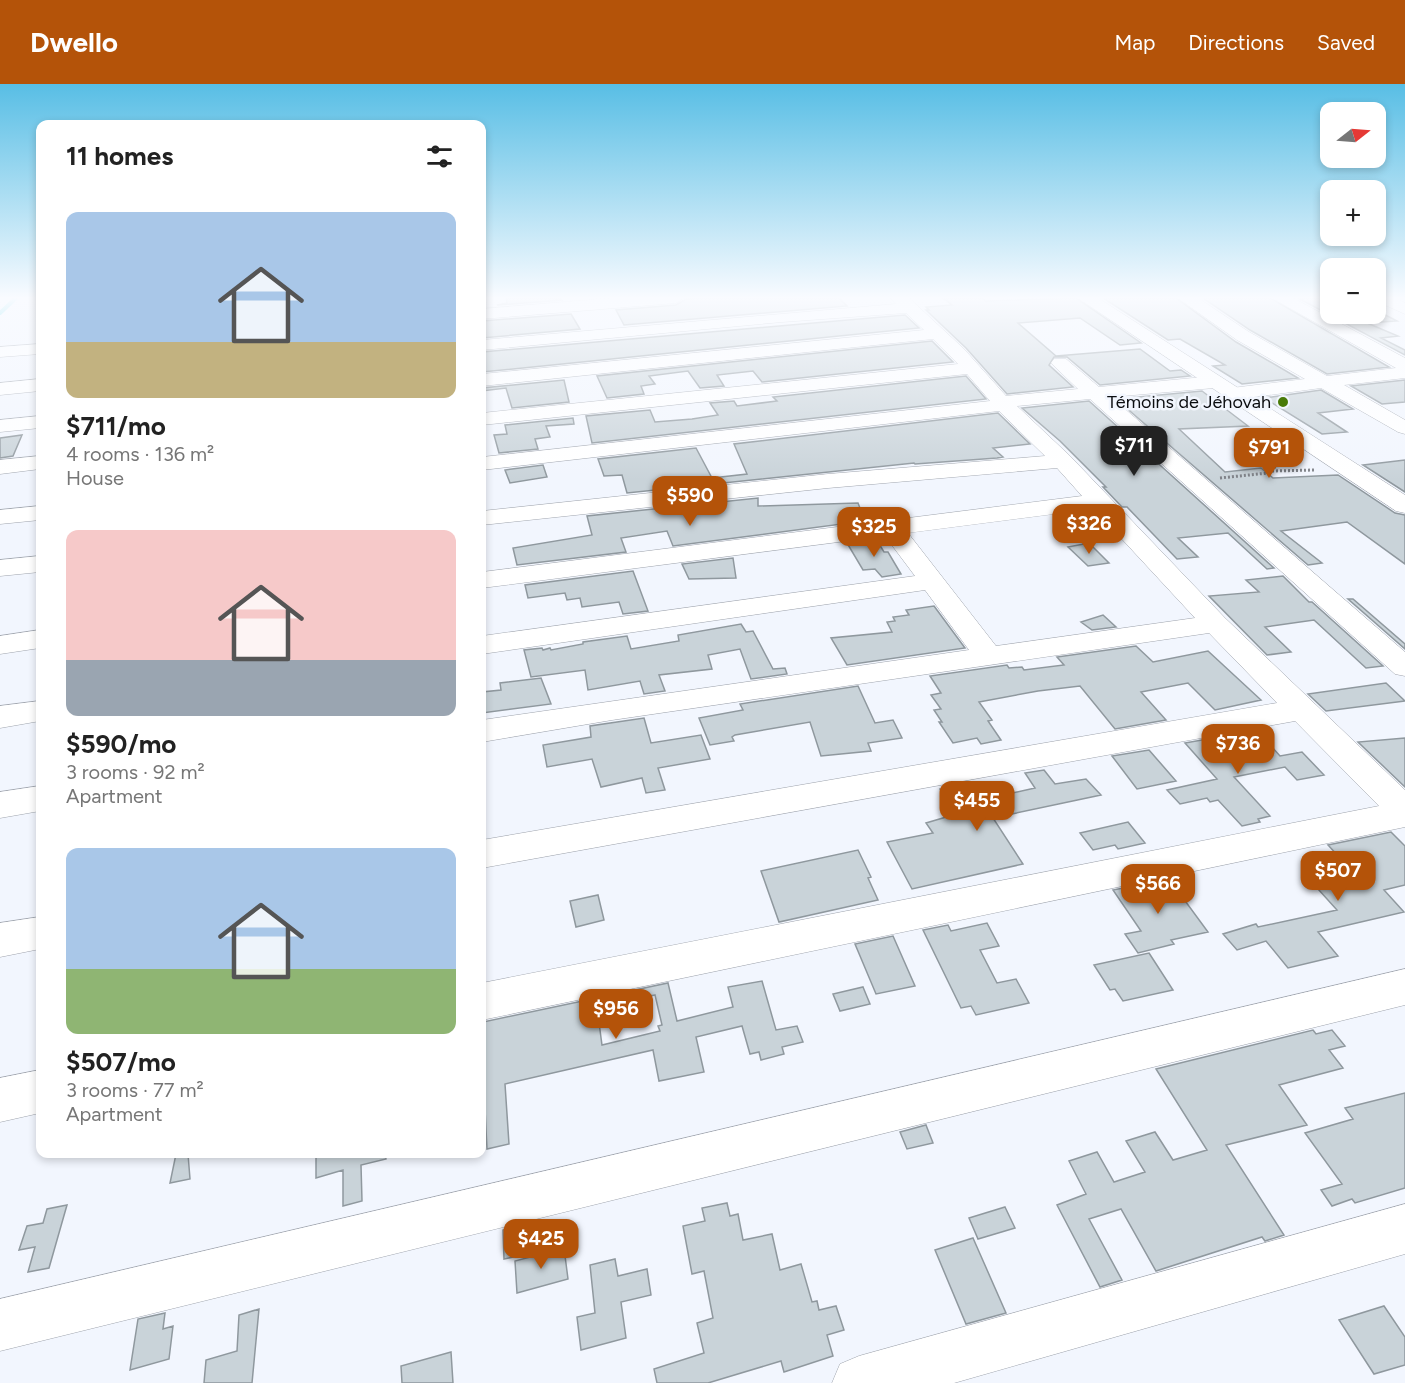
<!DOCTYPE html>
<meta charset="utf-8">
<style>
:root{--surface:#fff;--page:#f6f6f6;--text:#222;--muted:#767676;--accent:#b45309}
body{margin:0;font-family:Figtree,sans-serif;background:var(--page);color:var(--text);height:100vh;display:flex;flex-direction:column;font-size:22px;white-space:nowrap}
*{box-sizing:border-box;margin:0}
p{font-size:20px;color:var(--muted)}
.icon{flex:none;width:33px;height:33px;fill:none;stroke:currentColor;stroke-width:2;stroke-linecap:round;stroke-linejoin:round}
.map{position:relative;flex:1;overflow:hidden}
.drawer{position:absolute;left:36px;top:36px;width:450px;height:1038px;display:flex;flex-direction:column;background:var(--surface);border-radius:12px;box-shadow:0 3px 9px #0003}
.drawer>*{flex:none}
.needle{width:39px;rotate:73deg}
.buttons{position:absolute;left:1320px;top:18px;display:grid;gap:12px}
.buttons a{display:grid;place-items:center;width:66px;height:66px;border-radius:12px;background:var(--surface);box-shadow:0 3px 9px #0003;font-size:30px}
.price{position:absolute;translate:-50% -51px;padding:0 14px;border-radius:12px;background:var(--accent);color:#fff;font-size:20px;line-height:39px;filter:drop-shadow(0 2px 3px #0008)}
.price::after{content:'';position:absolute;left:50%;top:36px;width:18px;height:14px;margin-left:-9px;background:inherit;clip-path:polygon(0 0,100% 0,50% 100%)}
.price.active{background:#222;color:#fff}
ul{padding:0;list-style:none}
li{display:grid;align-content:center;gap:12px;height:318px;padding:0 30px}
li span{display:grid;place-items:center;height:186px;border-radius:12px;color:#555}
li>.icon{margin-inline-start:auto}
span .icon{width:108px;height:108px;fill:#fffc;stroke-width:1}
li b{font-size:26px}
h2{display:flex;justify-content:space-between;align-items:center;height:72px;padding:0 30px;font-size:26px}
header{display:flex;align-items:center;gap:36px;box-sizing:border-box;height:84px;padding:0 30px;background:var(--accent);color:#fff}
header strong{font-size:28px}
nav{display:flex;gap:33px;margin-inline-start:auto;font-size:21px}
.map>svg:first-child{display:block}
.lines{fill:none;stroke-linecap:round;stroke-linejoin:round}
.stream{stroke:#20cce1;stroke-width:4}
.building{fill:#c9d3d9;stroke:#8f989e;stroke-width:1.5;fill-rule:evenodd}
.minor-casing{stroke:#9ea3ac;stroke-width:1}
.major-casing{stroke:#9ea3ac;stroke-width:1}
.path{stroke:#7e8187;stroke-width:3;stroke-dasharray:2 2;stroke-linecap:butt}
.minor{fill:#fff;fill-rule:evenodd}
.major{fill:#fff;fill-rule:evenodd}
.poi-dot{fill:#497b08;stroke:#f2f6fe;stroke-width:2}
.labels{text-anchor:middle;stroke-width:5;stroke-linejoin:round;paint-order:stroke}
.far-poi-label{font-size:18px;fill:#0b0d10;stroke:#f2f6fe;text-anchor:end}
</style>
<header>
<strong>Dwello</strong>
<nav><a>Map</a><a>Directions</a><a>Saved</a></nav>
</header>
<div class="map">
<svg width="1405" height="1299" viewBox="0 0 1405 1299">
<rect width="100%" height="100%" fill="#f2f6fe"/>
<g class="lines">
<path class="stream" d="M 0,229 L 16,214"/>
</g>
<path class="building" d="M 506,214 L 561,214 L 562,216 L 497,221 L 507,219 Z
M 697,214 L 839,214 L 847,222 L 624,241 L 616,226 L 676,221 L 686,215 Z
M 943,214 L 982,214 L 986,217 L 1076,214 L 1141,259 L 1120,261 L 1080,234 L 1018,239 L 1056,272 L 1140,265 L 1170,287 L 1181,286 L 1190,292 L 1100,301 L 1067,273 L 1054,273 L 1049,281 L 1073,303 L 1007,310 L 966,264 L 926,226 L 929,226 L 926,223 L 952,221 Z
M 1103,214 L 1176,214 L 1236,258 L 1298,294 L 1242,300 L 1213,282 L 1225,281 L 1180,255 L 1168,256 Z
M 1203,214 L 1270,214 L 1389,283 L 1327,290 L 1250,246 Z
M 1298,214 L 1330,214 L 1330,230 L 1376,230 L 1376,226 L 1397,237 L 1367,239 L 1398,252 L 1381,254 L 1405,266 L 1405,271 Z
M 571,230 L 580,245 L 482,254 L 482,237 Z
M 905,231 L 919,244 L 482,288 L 482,268 Z
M 932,257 L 953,278 L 762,298 L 753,287 L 717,291 L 724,302 L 700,304 L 688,287 L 649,292 L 655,300 L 641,302 L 644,310 L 607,314 L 597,292 Z
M 966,292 L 986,315 L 592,359 L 586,332 L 650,326 L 655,338 L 692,335 L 718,331 L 710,319 L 734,317 L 737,322 L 777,317 L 773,313 Z
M 564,296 L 569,318 L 512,324 L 506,304 L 482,307 L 482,304 Z
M 1405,296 L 1405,318 L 1382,320 L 1351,302 Z
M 1321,306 L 1353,325 L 1318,329 L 1347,348 L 1322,350 L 1264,314 Z
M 1202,307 L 1248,342 L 1179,345 L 1225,388 L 1261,384 L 1273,394 L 1338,391 L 1395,429 L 1405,431 L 1405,480 L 1347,438 L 1281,447 L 1322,479 L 1308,481 L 1116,315 Z
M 1089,317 L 1274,484 L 1267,485 L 1228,449 L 1178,454 L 1198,473 L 1177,475 L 1127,423 L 1122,423 L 1103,403 L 1106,403 L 1060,357 L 1022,324 Z
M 998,329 L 1030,360 L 993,364 L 1003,373 L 997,374 L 915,380 L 914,379 L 627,409 L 622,391 L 604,392 L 598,375 L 696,364 L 712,394 L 747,390 L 734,360 Z
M 573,334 L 574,340 L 546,342 L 550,353 L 535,355 L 538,365 L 499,369 L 494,351 L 507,350 L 505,341 Z
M 22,351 L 13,372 L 0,374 L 0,354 Z
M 1405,376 L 1405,408 L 1363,381 Z
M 543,381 L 547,393 L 510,399 L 505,386 Z
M 758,414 L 758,422 L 858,419 L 865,437 L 673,462 L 667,447 L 621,454 L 626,468 L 517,481 L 513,464 L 592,451 L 587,432 Z
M 876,455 L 884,468 L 888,468 L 901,490 L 882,493 L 875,485 L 863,486 L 847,459 Z
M 1089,459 L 1109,479 L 1088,482 L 1068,463 Z
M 733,474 L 736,494 L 689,495 L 682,480 Z
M 633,487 L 648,527 L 623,530 L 619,518 L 582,523 L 580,514 L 567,516 L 565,509 L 528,514 L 525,501 Z
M 1283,492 L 1309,518 L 1312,518 L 1383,582 L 1366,584 L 1314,536 L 1265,543 L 1291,568 L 1267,571 L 1209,512 L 1259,508 L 1246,496 Z
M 1348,515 L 1353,515 L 1405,560 L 1405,565 Z
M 934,522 L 965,564 L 847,581 L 831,554 L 892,548 L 887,538 L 895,537 L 893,533 L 909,531 L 906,526 Z
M 1103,531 L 1116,543 L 1092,546 L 1081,538 Z
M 741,540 L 746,548 L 753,547 L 773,585 L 785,584 L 787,590 L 751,595 L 740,565 L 708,571 L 712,585 L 659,591 L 665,607 L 644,610 L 640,597 L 588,606 L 585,586 L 531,593 L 524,566 L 542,564 L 543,566 L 550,564 L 551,566 L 583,560 L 583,558 L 627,552 L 631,565 L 679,557 L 678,551 Z
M 1136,562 L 1153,578 L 1208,567 L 1261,616 L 1215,626 L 1188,599 L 1141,608 L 1166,636 L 1115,645 L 1080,602 L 1038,607 L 979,618 L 992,636 L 988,637 L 1001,656 L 981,660 L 977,654 L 953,659 L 939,638 L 942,638 L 934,626 L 941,625 L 931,611 L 941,609 L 930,592 L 1007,581 L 1009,584 L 1022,583 L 1024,586 L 1064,581 L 1057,573 Z
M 541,594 L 551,620 L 482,629 L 482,608 L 501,606 L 500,599 Z
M 1386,599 L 1405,617 L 1326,627 L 1308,610 Z
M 858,602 L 875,639 L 893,636 L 902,654 L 868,659 L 871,667 L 821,672 L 810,638 L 735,651 L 732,653 L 734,657 L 710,661 L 699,634 L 743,626 L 740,620 Z
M 644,634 L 651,659 L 701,651 L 710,675 L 658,684 L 665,706 L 646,709 L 642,694 L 601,703 L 592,675 L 547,683 L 543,661 L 591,653 L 590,642 Z
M 1230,651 L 1247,669 L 1272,663 L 1280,672 L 1302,668 L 1324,691 L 1297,696 L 1285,683 L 1234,693 L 1270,732 L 1258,735 L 1260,738 L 1242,742 L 1218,716 L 1210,718 L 1207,714 L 1180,720 L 1167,706 L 1217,695 L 1185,659 Z
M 1405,654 L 1405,703 L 1358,658 Z
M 1149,666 L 1176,697 L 1137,705 L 1112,672 Z
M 1044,686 L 1055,700 L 1086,695 L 1101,711 L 993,734 L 1023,780 L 912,805 L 887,758 L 933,749 L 926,739 L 953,731 L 940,705 L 968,701 L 977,717 L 1035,704 L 1025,689 Z
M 1128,738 L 1145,759 L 1118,765 L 1115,761 L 1093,766 L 1080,749 Z
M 1391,748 L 1405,762 L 1405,801 L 1384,806 L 1404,828 L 1318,848 L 1338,872 L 1288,884 L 1266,857 L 1237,866 L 1223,850 L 1256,840 L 1258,843 L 1337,826 L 1318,805 L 1328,803 L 1321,795 L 1352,787 L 1328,761 Z
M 858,766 L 871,793 L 868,794 L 878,816 L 779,838 L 761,787 Z
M 1169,795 L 1208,848 L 1171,856 L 1174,860 L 1138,869 L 1125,850 L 1141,847 L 1113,806 Z
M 598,811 L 604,836 L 576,843 L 570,817 Z
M 987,839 L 999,862 L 980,866 L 997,899 L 1016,895 L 1029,919 L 976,931 L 971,922 L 961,924 L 923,846 L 948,841 L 951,847 Z
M 893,852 L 915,902 L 876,910 L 855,860 Z
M 1149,869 L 1173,906 L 1123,917 L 1115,905 L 1110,906 L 1094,881 Z
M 762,897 L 776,946 L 797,942 L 803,958 L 782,963 L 784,970 L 761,976 L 759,968 L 750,970 L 742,942 L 696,953 L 704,988 L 659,997 L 653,966 L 505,1000 L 509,1060 L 487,1065 L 484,1005 L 482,1006 L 482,989 L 485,988 L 483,938 L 668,899 L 677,937 L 733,923 L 728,903 ZM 655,911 L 662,941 L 658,942 L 660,947 L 602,961 L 597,924 Z
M 863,903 L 870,920 L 840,927 L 833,910 Z
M 1313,946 L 1316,950 L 1332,946 L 1345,962 L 1329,966 L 1343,984 L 1279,1001 L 1307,1041 L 1226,1061 L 1284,1151 L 1265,1157 L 1262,1153 L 1156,1187 L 1121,1125 L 1089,1135 L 1122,1196 L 1100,1203 L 1057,1121 L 1086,1110 L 1069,1077 L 1097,1068 L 1114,1098 L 1145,1088 L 1126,1057 L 1155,1048 L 1173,1076 L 1207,1066 L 1156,985 Z
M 1405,1009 L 1405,1104 L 1355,1119 L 1352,1115 L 1332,1122 L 1321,1106 L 1342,1100 L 1305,1049 L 1353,1035 L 1345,1024 Z
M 926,1041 L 933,1059 L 907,1065 L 900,1048 Z
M 176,1070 L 188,1070 L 190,1095 L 170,1099 Z
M 316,1070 L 385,1070 L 386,1075 L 361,1081 L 362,1117 L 343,1122 L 343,1086 L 316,1094 Z
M 727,1119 L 730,1132 L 738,1130 L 743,1156 L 772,1150 L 780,1186 L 801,1180 L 812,1218 L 817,1217 L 819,1226 L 836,1222 L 844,1246 L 827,1251 L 833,1272 L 784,1288 L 781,1277 L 708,1299 L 657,1299 L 654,1285 L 704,1269 L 697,1239 L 713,1234 L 704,1187 L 692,1190 L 683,1142 L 705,1137 L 702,1124 Z
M 67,1121 L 49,1184 L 28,1188 L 35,1163 L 19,1166 L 27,1142 L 43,1139 L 47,1125 Z
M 1005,1123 L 1015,1144 L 978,1155 L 969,1134 Z
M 521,1141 L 522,1171 L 504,1175 L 503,1146 Z
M 973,1154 L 1006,1229 L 966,1240 L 935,1166 Z
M 564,1164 L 568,1195 L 517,1209 L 515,1177 Z
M 615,1175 L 618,1192 L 647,1185 L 651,1211 L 621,1218 L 626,1254 L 581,1266 L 577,1233 L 595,1229 L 590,1181 Z
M 1384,1222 L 1405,1253 L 1405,1281 L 1374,1290 L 1339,1236 Z
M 259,1225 L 252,1299 L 204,1299 L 206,1276 L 237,1267 L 239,1231 Z
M 165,1229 L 163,1245 L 173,1242 L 169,1275 L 130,1286 L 138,1235 Z
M 451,1268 L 453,1299 L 402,1299 L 401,1282 Z"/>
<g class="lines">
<g class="minor-casing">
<path id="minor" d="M 614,214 L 684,214 L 676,219 L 482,235 L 482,225 Z
M 891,214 L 909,214 L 964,265 L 1006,312 L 1078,305 L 1051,279 L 1054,275 L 1066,275 L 1099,303 L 1214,292 L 1221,294 L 1223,298 L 1221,302 L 1214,304 L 1111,313 L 1405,568 L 1405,592 L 1395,590 L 1090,315 L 1017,322 L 1070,372 L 1225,534 L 1405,706 L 1405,743 L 482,936 L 482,899 L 1379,722 L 1295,637 L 482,784 L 482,756 L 1277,619 L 1209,549 L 612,636 L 482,658 L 482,636 L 969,566 L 925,506 L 482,570 L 482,552 L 915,492 L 885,452 L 482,504 L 482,488 L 1082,412 L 1057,384 L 828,404 L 482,441 L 482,427 L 828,390 L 1045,372 L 999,327 L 482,386 L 482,373 L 990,317 L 967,290 L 482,341 L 482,329 L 958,280 L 933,255 L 482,302 L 482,290 L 924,246 L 906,229 L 782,238 L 482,266 L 482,256 L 896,220 ZM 1094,425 L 1195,534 L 996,562 L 908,449 Z
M 1178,214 L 1198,214 L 1249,248 L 1327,292 L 1396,284 L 1272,214 L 1293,214 L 1405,274 L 1405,294 L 1344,301 L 1405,336 L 1405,350 L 1398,348 L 1321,304 L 1232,316 L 1225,314 L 1222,310 L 1225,306 L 1232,304 L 1305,295 L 1237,256 Z
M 1376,214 L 1395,214 L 1405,219 L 1405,230 L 1376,217 Z
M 40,260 L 40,270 L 0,273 L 0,263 Z
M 40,295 L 40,307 L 0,311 L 0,299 Z
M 40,332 L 40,344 L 0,348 L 0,336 Z
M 40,372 L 40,385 L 0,390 L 0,376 Z
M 40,422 L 40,436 L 0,440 L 0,426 Z
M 40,472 L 40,488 L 0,492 L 0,476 Z
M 40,546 L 40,564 L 0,570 L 0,552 Z
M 40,617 L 40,637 L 0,644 L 0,622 Z
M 40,702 L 40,727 L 0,734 L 0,708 Z
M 40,833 L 40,865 L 0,873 L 0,839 Z
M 1405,885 L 1405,921 L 0,1267 L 0,1215 Z
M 40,986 L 40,1029 L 0,1038 L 0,994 Z
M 1405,1120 L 1405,1170 L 954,1299 L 832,1299 L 840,1280 L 859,1272 Z"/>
</g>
<g class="major-casing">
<path id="major" d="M 1078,214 L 1098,214 L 1405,411 L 1405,429 L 1396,427 Z"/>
</g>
<path class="path" d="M 1272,387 L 1315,386
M 1220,394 L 1268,389 L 1282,377 L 1297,372"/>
<use href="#minor" class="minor"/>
<use href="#major" class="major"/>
</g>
<linearGradient id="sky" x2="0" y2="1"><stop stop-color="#58bee5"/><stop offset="0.54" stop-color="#f9fbff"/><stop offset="1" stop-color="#f9fbff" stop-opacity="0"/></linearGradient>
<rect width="1405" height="396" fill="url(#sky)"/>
<circle class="poi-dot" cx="1283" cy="318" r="6"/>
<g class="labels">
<g class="far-poi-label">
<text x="1271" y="324">Témoins de Jéhovah</text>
</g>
</g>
</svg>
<div class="buttons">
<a><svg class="needle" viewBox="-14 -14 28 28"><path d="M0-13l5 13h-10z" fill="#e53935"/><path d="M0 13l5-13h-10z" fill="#767676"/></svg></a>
<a>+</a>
<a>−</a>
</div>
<b class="price active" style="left:1134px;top:393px">$711</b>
<b class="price" style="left:1269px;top:395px">$791</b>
<b class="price" style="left:690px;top:443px">$590</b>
<b class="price" style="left:1089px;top:471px">$326</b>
<b class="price" style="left:874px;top:474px">$325</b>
<b class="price" style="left:1238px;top:691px">$736</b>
<b class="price" style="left:977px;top:748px">$455</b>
<b class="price" style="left:1338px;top:818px">$507</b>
<b class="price" style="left:1158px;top:831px">$566</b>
<b class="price" style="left:616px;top:956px">$956</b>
<b class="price" style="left:541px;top:1186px">$425</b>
<section class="drawer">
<h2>11 homes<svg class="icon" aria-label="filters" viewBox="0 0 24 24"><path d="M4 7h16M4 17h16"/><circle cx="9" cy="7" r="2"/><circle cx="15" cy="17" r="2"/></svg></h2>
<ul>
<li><span style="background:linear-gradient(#a9c7e8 70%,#c2b280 0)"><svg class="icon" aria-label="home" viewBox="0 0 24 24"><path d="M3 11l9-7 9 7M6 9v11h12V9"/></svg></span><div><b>$711/mo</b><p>4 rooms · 136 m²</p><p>House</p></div></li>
<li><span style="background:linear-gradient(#f6c9c9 70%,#9aa5b1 0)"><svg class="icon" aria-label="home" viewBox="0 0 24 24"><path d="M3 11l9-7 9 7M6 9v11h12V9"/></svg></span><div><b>$590/mo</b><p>3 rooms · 92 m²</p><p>Apartment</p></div></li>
<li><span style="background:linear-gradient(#a9c7e8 65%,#8fb573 0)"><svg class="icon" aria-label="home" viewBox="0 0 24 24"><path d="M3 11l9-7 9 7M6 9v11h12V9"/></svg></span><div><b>$507/mo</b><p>3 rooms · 77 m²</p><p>Apartment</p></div></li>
</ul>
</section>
</div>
